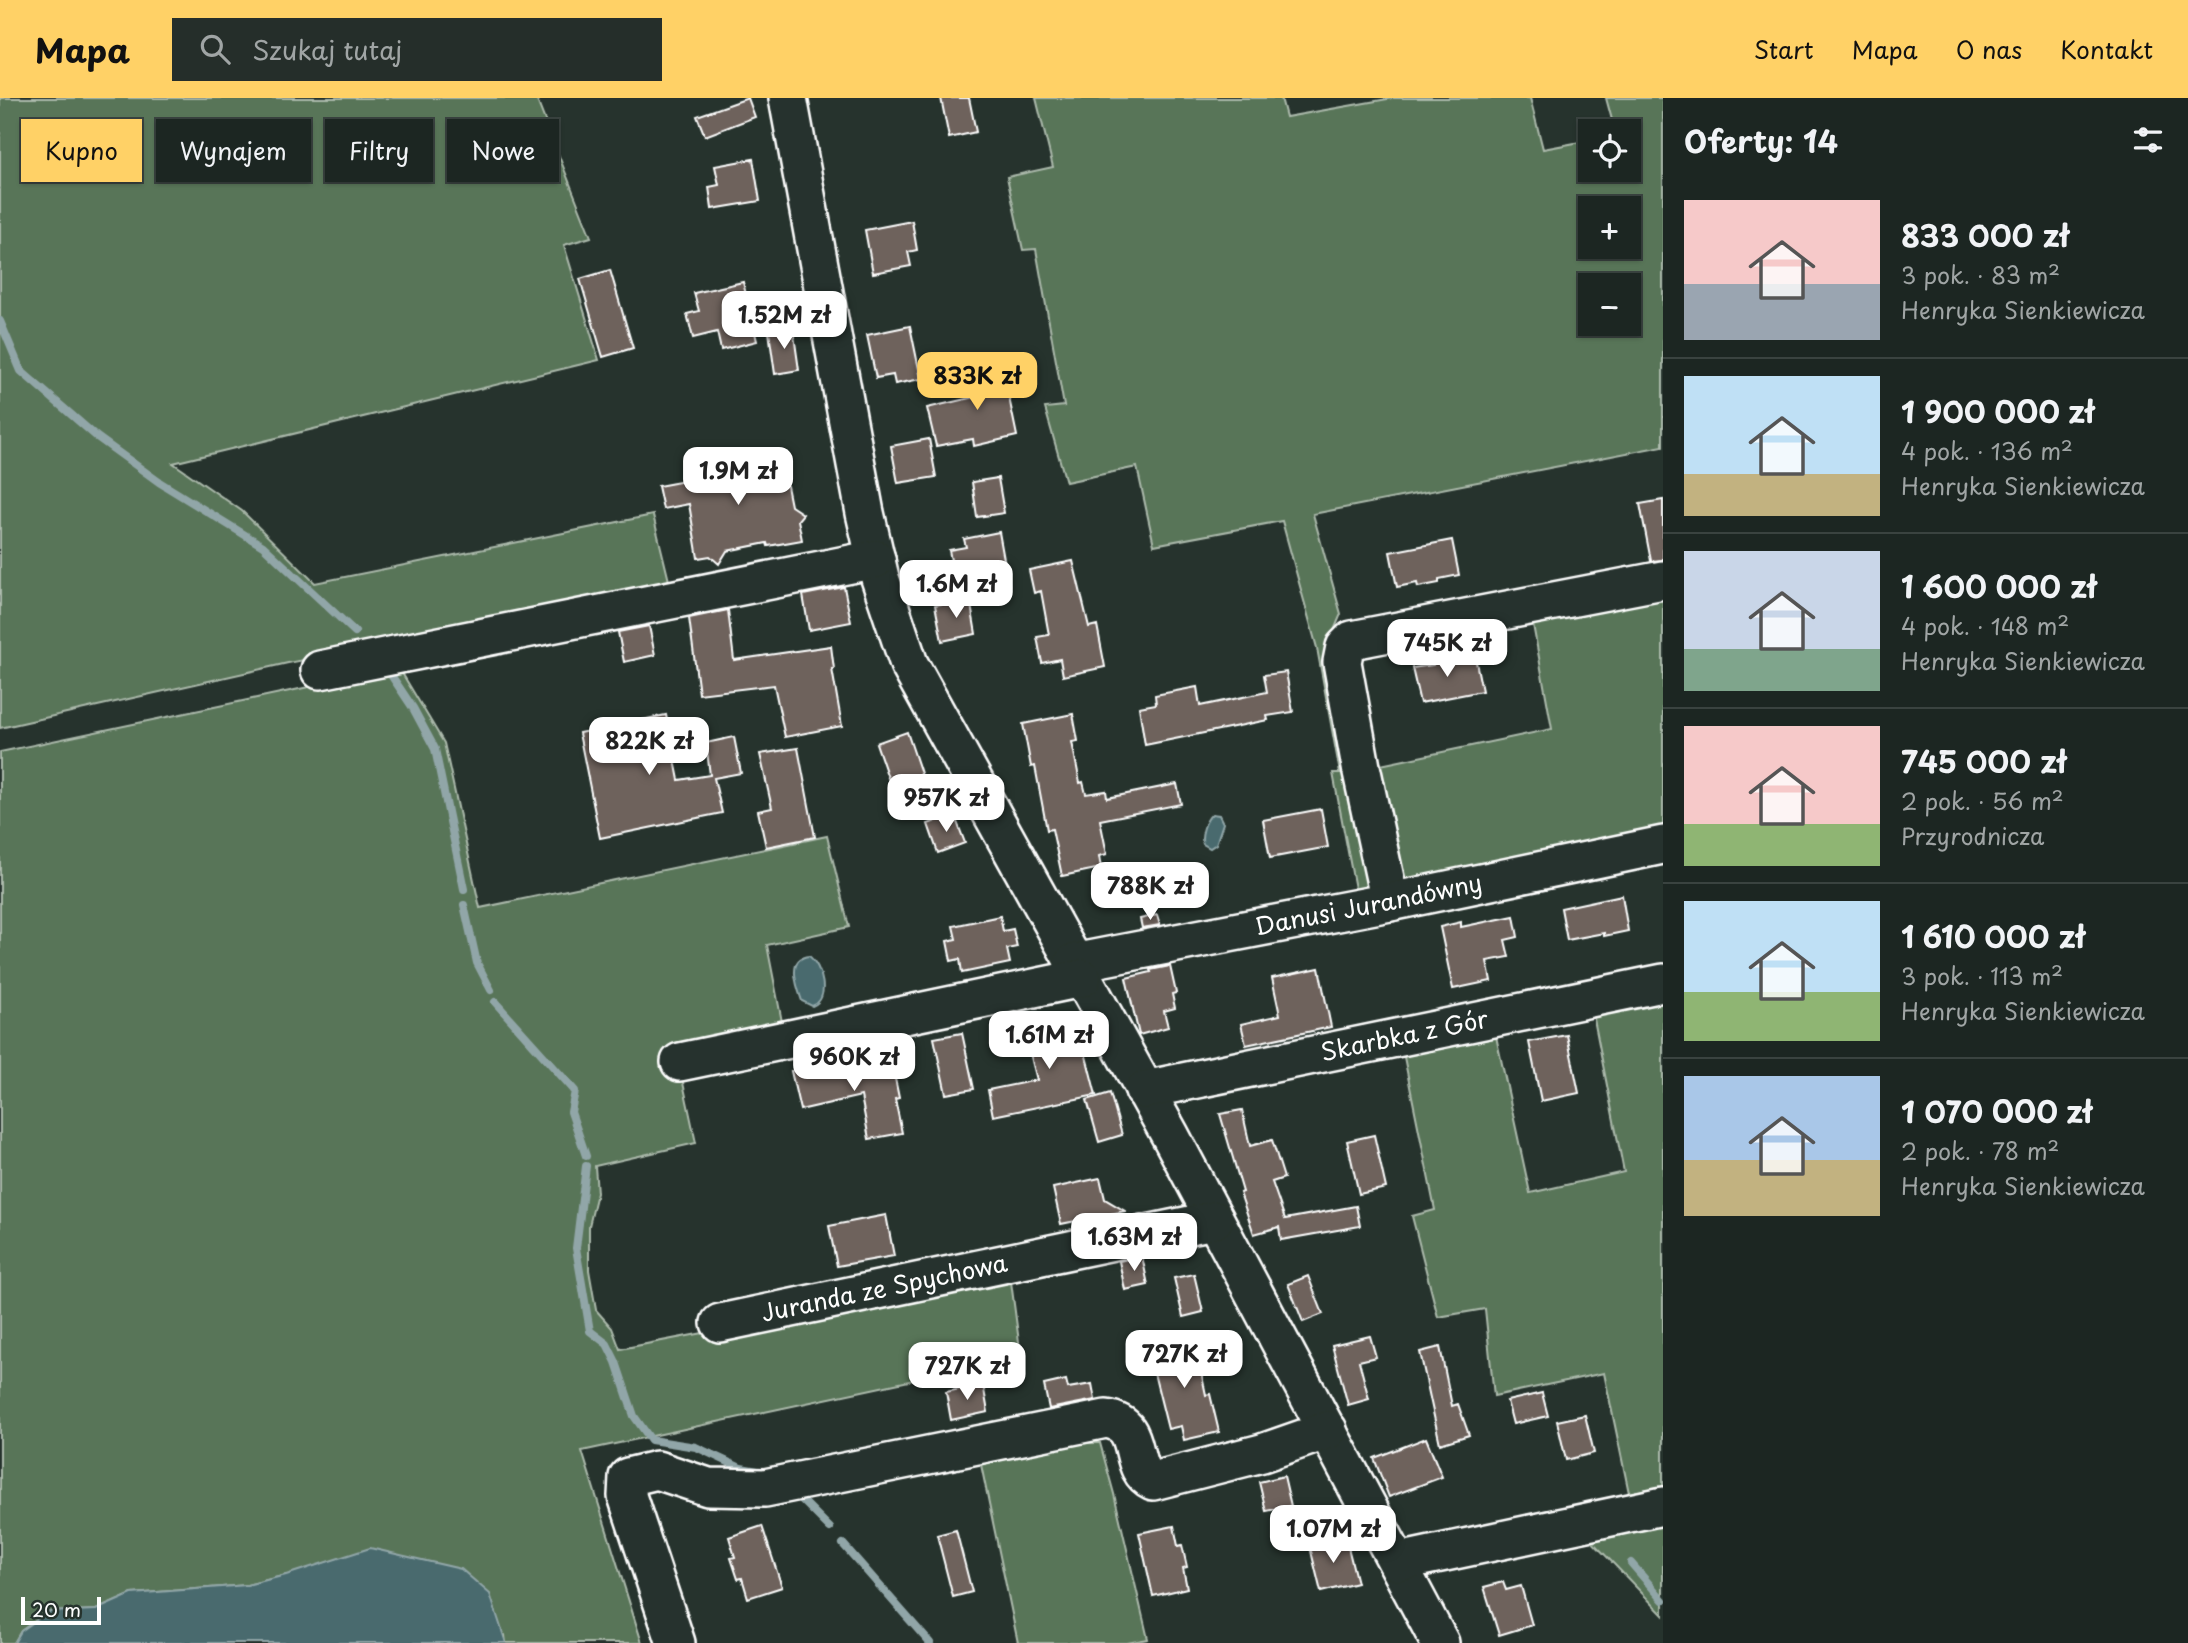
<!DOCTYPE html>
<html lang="pl">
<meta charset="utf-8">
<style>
:root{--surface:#1c2622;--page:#252e2a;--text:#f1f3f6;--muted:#a0a5a5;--line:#3a4340;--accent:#ffd166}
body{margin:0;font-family:"Playpen Sans",sans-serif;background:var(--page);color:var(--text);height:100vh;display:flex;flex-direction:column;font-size:26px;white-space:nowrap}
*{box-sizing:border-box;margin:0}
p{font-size:23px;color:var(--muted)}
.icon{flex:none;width:38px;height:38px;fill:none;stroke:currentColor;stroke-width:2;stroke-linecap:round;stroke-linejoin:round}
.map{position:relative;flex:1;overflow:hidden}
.sheet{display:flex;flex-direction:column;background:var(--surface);width:525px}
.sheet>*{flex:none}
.guide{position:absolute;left:21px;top:21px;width:665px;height:63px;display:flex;gap:14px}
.controls{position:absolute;left:1578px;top:21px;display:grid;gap:14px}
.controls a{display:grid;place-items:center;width:63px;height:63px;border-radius:0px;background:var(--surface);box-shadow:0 2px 5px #0004,0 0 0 2px var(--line);font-size:35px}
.scale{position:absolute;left:21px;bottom:18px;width:80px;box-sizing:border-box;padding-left:7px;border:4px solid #fff;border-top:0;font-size:19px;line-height:24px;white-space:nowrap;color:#fff;-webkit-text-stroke:5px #26332d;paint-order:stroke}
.price{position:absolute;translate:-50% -60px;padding:0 16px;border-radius:14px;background:#fff;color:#222;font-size:23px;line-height:46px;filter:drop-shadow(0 2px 4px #0008)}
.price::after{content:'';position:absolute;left:50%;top:42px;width:21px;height:16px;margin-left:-10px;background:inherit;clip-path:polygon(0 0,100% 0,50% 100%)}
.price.current{background:var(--accent);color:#111}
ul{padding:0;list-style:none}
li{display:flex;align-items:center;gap:21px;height:175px;padding:0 21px}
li+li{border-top:2px solid var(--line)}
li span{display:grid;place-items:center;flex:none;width:196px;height:140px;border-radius:0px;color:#555}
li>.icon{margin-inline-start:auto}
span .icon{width:84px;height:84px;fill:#fffc;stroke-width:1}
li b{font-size:30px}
h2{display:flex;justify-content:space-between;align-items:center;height:84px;padding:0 21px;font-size:30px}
.chip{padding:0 24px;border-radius:0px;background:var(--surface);box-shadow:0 2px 5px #0004,0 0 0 2px var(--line);font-size:24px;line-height:63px}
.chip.current{background:var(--accent);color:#111}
header{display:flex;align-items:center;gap:42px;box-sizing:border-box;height:98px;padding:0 35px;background:var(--accent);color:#111}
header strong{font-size:33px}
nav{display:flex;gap:38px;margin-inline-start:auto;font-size:24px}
.search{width:490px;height:63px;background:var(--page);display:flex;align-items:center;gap:18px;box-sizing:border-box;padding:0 24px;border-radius:0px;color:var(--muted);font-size:26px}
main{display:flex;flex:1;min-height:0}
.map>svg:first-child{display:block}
.green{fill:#597459;stroke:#acbaac;stroke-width:2;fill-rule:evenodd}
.water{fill:#486a6e;stroke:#91a6a8;stroke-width:2}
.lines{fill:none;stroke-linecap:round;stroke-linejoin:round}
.stream{stroke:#91a6a8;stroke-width:8}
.building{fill:#6e625c;stroke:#fff;stroke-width:2}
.minor-casing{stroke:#fff;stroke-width:42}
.minor{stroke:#26332d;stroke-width:37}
.labels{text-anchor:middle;stroke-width:6;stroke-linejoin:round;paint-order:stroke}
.street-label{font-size:24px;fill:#fff;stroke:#26332d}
</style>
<header>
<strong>Mapa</strong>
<div class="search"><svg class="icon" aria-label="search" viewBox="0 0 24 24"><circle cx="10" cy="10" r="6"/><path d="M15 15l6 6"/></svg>Szukaj tutaj</div>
<nav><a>Start</a><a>Mapa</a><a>O nas</a><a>Kontakt</a></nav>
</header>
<main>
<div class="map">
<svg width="1663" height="1545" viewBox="0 0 1663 1545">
<rect width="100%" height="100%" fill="#26332d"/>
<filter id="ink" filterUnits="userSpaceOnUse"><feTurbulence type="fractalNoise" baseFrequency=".0143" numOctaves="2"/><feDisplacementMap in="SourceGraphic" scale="14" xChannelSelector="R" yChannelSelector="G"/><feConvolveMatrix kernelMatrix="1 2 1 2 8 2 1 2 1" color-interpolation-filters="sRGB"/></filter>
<g filter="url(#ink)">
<path class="green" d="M 0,0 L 536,0 L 591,139 L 564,147 L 599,262 L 173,365 L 242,413 L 315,485 L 653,417 L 670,487 L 402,543 L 288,565 L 0,630 Z
M 1036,0 L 1281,0 L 1286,19 L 1393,0 L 1530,0 L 1543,51 L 1591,42 L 1591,72 L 1629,72 L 1629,33 L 1615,33 L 1606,0 L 1663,0 L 1663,348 L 1313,416 L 1341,516 L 1329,544 L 1373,792 L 1356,796 L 1333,675 L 1340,675 L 1317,550 L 1282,423 L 1154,447 L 1137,369 L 1066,384 L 1045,310 L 1064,308 L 1036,151 L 1023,152 L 1007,79 L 1053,69 ZM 1591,110 L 1629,110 L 1629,149 L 1591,149 ZM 1591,187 L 1629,187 L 1629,226 L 1591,226 Z
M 1663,496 L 1663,735 L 1399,787 L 1371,669 L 1552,631 L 1532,521 Z
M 399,570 L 444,645 L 480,810 L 827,738 L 849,829 L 767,847 L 783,929 L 676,952 L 696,1045 L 595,1068 L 597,1095 L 589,1128 L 589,1172 L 596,1212 L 612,1230 L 620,1251 L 1010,1176 L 1021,1259 L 582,1353 L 642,1545 L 506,1545 L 505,1537 L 286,1477 L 247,1487 L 132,1496 L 96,1512 L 48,1514 L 21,1533 L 14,1545 L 0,1545 L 0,654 Z
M 1663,896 L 1663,1388 L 1629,1395 L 1604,1275 L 1494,1298 L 1485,1211 L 1438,1219 L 1412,1118 L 1435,1112 L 1402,949 L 1494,929 L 1530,1095 L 1624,1074 L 1592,911 Z
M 1028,1345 L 1100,1345 L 1114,1396 L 1148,1541 L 1127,1545 L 1018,1545 L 979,1357 Z
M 1663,1418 L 1663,1517 L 1582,1433 Z"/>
<path class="water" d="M 1212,716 L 1219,717 L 1223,725 L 1216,746 L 1210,750 L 1203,746 C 1200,738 1205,722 1212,716 Z
M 809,858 C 822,868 831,901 812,908 L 802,903 C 797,889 786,860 809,858 Z
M 370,1450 L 461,1471 L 490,1496 L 506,1545 L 14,1545 L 21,1533 L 48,1514 L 96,1512 L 132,1496 L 247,1487 L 286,1477 Z"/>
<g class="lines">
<path class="stream" d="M 0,223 L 21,273 L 97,339 L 159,384 L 263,448 L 355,534
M 389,574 L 413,610 L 435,651 L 464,791
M 464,807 L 477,865 L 491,892
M 495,904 L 575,993 L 571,1014 L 586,1058
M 586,1068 L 576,1150 L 590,1233 L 607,1246 L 616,1264 L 634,1318 L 651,1342 L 696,1349 L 741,1370 L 758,1373
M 802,1402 L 830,1430
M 843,1446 L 930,1545
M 1631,1465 L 1663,1502"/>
</g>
<path class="building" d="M 748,0 L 755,19 L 705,38 L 697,18 Z
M 941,0 L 969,0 L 976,34 L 949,40 Z
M 753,61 L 760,103 L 712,111 L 709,89 L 719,87 L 715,68 Z
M 912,123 L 917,152 L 908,154 L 911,168 L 873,175 L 865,132 Z
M 610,172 L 633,250 L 603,259 L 580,181 Z
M 743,184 L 757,243 L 721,252 L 717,234 L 693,240 L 687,216 L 699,213 L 694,195 Z
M 910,228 L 921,281 L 895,286 L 893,277 L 876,280 L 867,237 Z
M 793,230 L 799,272 L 775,276 L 769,234 Z
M 1001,261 L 1017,338 L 974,348 L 973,341 L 936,348 L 927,310 L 983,297 L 976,266 Z
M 929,341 L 936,379 L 898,385 L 891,348 Z
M 780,353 L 791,408 L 803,416 L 798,422 L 802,442 L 768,448 L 767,445 L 727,453 L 719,466 L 710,458 L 698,460 L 689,406 L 663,411 L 658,388 L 739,373 L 737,361 Z
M 998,380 L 1004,415 L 977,419 L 972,384 Z
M 1663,402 L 1663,462 L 1651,463 L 1640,406 Z
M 999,434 L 1009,489 L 958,499 L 949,452 L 966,449 L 964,441 Z
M 1452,442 L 1459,477 L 1439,481 L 1439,485 L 1418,489 L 1417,485 L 1397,489 L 1390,454 Z
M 1073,463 L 1089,529 L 1097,527 L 1105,569 L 1063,578 L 1060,561 L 1042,565 L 1037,539 L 1049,537 L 1041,493 L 1034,495 L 1029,472 Z
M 844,489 L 851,524 L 809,532 L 803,497 Z
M 970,501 L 976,536 L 942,543 L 935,507 Z
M 728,512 L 734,562 L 831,548 L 834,571 L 832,571 L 842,628 L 785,639 L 774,587 L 699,596 L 689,520 Z
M 649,528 L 655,557 L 624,564 L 618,534 Z
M 1454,558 L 1455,563 L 1475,559 L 1482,593 L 1420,605 L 1412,570 L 1433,567 L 1432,563 Z
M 1286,574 L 1293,614 L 1267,618 L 1268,622 L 1145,647 L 1139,609 L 1156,606 L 1155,597 L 1197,589 L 1200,608 L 1267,594 L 1264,577 Z
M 1073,616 L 1078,643 L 1072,644 L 1080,685 L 1083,684 L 1086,696 L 1106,693 L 1107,700 L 1177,686 L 1181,706 L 1100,722 L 1107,756 L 1099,758 L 1101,770 L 1062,778 L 1052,731 L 1047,732 L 1035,668 L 1031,669 L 1023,626 Z
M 666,617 L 679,682 L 710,677 L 706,645 L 734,639 L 741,675 L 714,680 L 722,715 L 600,740 L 579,635 Z
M 907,634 L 927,693 L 896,703 L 876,645 Z
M 798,650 L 815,739 L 766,749 L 758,713 L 772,710 L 760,656 Z
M 1321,711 L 1328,749 L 1270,760 L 1263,722 Z
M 954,716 L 965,745 L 938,755 L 928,726 Z
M 1622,797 L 1628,833 L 1604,838 L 1604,835 L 1567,842 L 1561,810 Z
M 1157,817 L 1160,827 L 1142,830 L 1140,821 Z
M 1000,818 L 1003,833 L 1013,831 L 1017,849 L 1007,851 L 1010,865 L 962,875 L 960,861 L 951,863 L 947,843 L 956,841 L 953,828 Z
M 1514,818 L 1518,839 L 1505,842 L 1509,859 L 1487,863 L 1491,883 L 1453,891 L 1440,829 L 1461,824 L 1461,829 Z
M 1170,868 L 1176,895 L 1172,896 L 1175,910 L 1164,913 L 1168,929 L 1139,937 L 1126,880 L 1151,874 L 1150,872 Z
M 1319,870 L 1331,929 L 1246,947 L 1241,926 L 1280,917 L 1272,880 Z
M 1076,919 L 1096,997 L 993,1018 L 988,992 L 1037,982 L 1024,932 Z
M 962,935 L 974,991 L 946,996 L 934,940 Z
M 1567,937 L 1579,995 L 1541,1003 L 1529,944 Z
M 891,961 L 899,1000 L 895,1001 L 902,1035 L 869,1041 L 861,998 L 800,1012 L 791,973 L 822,966 L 825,977 Z
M 1110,995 L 1122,1037 L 1099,1044 L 1087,1002 Z
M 1242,1012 L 1250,1048 L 1272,1042 L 1284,1080 L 1272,1084 L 1285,1121 L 1356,1108 L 1360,1128 L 1281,1142 L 1279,1129 L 1254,1136 L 1240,1095 L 1243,1094 L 1220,1016 Z
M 1374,1037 L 1386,1090 L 1359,1096 L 1347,1043 Z
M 1100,1080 L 1105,1101 L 1125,1113 L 1061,1126 L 1053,1090 Z
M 886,1117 L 894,1158 L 837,1168 L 829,1128 Z
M 1142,1158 L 1148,1187 L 1125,1192 L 1119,1163 Z
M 1194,1176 L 1203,1214 L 1183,1219 L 1174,1180 Z
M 1308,1178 L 1323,1216 L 1303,1224 L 1288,1186 Z
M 1370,1238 L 1376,1259 L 1359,1263 L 1369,1301 L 1348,1307 L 1332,1247 Z
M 1194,1240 L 1206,1297 L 1210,1296 L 1219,1334 L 1184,1342 L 1181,1328 L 1168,1331 L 1151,1263 L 1159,1262 L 1156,1248 Z
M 1440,1249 L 1452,1308 L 1458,1306 L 1469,1337 L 1440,1346 L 1420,1254 Z
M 1066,1282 L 1068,1290 L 1092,1286 L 1095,1302 L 1049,1311 L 1044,1287 Z
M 983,1286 L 988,1314 L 951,1322 L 946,1294 Z
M 1542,1295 L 1548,1318 L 1513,1326 L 1507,1303 Z
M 1585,1317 L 1594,1355 L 1566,1362 L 1557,1323 Z
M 1426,1340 L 1442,1379 L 1389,1399 L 1374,1360 Z
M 1284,1378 L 1291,1408 L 1266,1413 L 1259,1384 Z
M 762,1428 L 782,1489 L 748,1500 L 742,1480 L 738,1481 L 731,1460 L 735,1459 L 729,1439 Z
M 1174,1428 L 1178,1448 L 1182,1447 L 1187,1469 L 1183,1470 L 1187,1490 L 1153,1498 L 1139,1435 Z
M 956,1432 L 972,1494 L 953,1499 L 937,1437 Z
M 1346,1441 L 1357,1485 L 1321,1494 L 1310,1449 Z
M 1503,1484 L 1506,1492 L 1521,1488 L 1532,1527 L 1499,1537 L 1484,1489 Z"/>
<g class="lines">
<g class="minor-casing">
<g id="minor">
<path d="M 788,0 L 865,415 L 880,480 L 909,566 L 1170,1037 L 1440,1545"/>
<path d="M 320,572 L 876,461"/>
<path d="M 1390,804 L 1361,669 L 1342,564 L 1345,549 L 1352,542 L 1663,482"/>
<path id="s1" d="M 1073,865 L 1390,804 L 1663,747"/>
<path d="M 680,964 L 1082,880"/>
<path id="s2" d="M 1144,992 L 1663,885"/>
<path id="s3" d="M 720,1225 L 1214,1122"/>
<path d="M 1398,1464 L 1663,1408"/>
<path d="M 676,1545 L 627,1398 L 628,1379 L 657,1372 L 708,1389 L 765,1390 L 1106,1321 C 1146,1327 1125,1370 1153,1383 L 1262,1355 L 1328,1332"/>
</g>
</g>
<use href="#minor" class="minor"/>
</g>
</g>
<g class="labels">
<g class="street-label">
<text dy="8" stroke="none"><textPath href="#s1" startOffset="301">Danusi Jurandówny</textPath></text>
<text dy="8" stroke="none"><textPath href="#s2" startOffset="266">Skarbka z Gór</textPath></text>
<text dy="8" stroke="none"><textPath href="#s3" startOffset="168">Juranda ze Spychowa</textPath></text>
</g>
</g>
</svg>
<div class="controls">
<a><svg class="icon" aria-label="locate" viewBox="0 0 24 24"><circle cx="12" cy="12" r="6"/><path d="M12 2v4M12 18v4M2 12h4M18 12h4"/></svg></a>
<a>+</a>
<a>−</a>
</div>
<div class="scale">20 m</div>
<b class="price" style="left:784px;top:253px">1.52M zł</b>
<b class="price current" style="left:977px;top:314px">833K zł</b>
<b class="price" style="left:738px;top:409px">1.9M zł</b>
<b class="price" style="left:956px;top:522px">1.6M zł</b>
<b class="price" style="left:1447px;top:581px">745K zł</b>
<b class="price" style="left:649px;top:679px">822K zł</b>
<b class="price" style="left:946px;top:736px">957K zł</b>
<b class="price" style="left:1150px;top:824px">788K zł</b>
<b class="price" style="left:1049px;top:973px">1.61M zł</b>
<b class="price" style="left:854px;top:995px">960K zł</b>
<b class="price" style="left:1134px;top:1175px">1.63M zł</b>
<b class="price" style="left:1184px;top:1292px">727K zł</b>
<b class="price" style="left:967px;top:1304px">727K zł</b>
<b class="price" style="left:1333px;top:1467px">1.07M zł</b>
<div class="guide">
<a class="chip current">Kupno</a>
<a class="chip">Wynajem</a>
<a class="chip">Filtry</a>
<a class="chip">Nowe</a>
</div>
</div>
<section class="sheet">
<h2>Oferty: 14<svg class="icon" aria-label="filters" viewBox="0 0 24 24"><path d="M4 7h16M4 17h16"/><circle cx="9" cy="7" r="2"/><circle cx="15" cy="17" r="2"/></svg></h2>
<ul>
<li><span style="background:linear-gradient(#f6c9c9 60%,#9aa5b1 0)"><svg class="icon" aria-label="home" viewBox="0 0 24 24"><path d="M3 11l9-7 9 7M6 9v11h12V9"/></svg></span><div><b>833 000 zł</b><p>3 pok. · 83 m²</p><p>Henryka Sienkiewicza</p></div></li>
<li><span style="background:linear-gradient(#bfe0f5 70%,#c2b280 0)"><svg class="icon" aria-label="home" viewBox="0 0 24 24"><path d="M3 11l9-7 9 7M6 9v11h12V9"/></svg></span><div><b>1 900 000 zł</b><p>4 pok. · 136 m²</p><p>Henryka Sienkiewicza</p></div></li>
<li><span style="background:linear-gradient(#c9d6e8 70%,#7fa58c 0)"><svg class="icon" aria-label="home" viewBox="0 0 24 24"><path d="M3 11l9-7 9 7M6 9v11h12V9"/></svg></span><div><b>1 600 000 zł</b><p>4 pok. · 148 m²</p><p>Henryka Sienkiewicza</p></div></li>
<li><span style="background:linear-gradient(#f6c9c9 70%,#8fb573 0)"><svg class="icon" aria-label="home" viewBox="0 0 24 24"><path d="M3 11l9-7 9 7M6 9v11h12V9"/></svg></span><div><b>745 000 zł</b><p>2 pok. · 56 m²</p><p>Przyrodnicza</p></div></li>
<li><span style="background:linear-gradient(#bfe0f5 65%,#8fb573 0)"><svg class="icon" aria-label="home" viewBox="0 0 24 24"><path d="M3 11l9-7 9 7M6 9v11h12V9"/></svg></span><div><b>1 610 000 zł</b><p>3 pok. · 113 m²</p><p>Henryka Sienkiewicza</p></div></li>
<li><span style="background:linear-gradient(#a9c7e8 60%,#c2b280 0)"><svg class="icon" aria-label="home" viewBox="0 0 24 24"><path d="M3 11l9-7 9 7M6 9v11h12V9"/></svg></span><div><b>1 070 000 zł</b><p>2 pok. · 78 m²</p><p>Henryka Sienkiewicza</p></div></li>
</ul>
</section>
</main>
